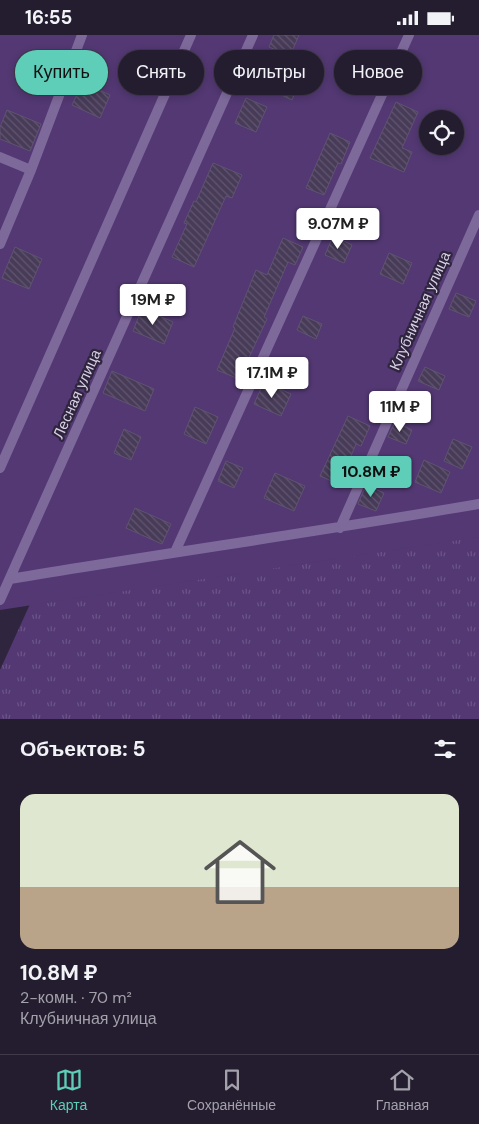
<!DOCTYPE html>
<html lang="ru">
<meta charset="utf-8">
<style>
:root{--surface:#241c2f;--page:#2c2537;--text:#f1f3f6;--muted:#a3a1aa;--line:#413a4b;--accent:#5eceb8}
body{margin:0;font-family:"DM Sans",sans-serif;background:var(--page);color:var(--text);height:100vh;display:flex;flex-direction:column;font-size:19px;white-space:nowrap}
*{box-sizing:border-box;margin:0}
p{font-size:16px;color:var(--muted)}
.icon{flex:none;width:28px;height:28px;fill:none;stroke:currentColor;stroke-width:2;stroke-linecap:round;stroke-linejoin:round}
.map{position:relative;height:684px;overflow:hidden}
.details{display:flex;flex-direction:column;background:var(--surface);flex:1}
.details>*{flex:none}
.hud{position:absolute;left:15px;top:15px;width:450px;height:45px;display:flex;gap:10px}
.buttons{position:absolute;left:419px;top:75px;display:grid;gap:10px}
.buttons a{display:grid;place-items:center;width:45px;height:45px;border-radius:50%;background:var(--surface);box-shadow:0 2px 8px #0003,0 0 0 1px var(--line);font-size:25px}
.price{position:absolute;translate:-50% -42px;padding:0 11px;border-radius:5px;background:#fff;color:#222;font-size:16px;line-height:32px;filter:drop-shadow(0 1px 2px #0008)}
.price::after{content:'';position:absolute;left:50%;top:30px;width:15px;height:11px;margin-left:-8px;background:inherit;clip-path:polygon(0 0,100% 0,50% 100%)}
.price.on{background:var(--accent);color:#111}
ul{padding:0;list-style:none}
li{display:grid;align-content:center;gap:10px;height:265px;padding:0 20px}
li+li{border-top:1px solid var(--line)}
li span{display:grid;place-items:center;height:155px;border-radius:15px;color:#555}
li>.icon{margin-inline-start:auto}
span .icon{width:90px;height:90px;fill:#fffc;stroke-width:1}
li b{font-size:21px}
h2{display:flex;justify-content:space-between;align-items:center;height:60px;padding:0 20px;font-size:21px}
.pill{padding:0 18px;border-radius:22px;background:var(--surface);box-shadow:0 2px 8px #0003,0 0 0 1px var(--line);font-size:18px;line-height:45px}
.pill.on{background:var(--accent);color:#111}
.status{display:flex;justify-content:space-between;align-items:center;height:35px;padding:0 25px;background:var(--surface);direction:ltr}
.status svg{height:14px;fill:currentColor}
.menu{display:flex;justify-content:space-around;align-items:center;height:70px;border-top:1px solid var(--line);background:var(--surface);font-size:14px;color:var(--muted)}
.menu a{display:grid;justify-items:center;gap:2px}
.menu .on{color:var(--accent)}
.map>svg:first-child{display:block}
.grass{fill:url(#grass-tufts)}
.garden{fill:#533873;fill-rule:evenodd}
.building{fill:url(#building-back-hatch);stroke:#5f5371}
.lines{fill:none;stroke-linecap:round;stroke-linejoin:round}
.minor{stroke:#7e699b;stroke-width:10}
.tertiary{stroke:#7e699b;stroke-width:10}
.labels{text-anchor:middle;stroke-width:4.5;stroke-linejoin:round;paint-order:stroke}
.street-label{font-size:15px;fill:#d9d2e4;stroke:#30253f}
</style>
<div class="status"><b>16:55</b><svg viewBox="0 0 49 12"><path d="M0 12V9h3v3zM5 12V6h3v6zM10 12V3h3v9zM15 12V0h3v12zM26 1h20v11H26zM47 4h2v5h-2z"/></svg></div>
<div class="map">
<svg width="479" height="684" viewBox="0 0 479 684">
<defs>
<pattern id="grass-tufts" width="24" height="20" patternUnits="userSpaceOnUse" patternTransform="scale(1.25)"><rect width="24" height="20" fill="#533873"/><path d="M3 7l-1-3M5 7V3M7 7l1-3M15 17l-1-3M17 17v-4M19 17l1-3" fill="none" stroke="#6b5487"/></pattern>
<pattern id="building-back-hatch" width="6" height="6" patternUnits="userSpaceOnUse" patternTransform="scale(1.25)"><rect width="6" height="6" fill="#473b58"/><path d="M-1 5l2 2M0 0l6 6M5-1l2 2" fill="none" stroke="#615670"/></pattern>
</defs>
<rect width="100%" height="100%" fill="#30253f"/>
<path class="grass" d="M 479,492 L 479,684 L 0,684 L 0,635 L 36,556 Z"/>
<path class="garden" d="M 0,0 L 479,0 L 479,502 L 0,575 ZM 428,84 L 455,84 L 455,111 L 428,111 Z"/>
<path class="building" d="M 274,0 L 299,0 L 290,21 L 269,12 Z
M 352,29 L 375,39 L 367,56 L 345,47 Z
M 277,32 L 301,43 L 292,65 L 268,54 Z
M 83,47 L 110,60 L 100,83 L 72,70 Z
M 246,63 L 267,72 L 256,97 L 235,88 Z
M 396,67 L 418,77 L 402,113 L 412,117 L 404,137 L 370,123 Z
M 7,75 L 41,89 L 30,116 L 0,104 L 0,92 Z
M 330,98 L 350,107 L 341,129 L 338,128 L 324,160 L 306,153 Z
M 213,128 L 242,140 L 232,163 L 226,161 L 194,232 L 172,222 L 187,189 L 184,188 L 194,166 L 196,167 Z
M 333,201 L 352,210 L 344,228 L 325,220 Z
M 283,203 L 303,212 L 295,230 L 288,227 L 264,282 L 267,284 L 239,344 L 217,335 L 235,293 L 233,292 L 256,235 L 267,240 Z
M 15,212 L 42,224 L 29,254 L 2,243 Z
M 389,218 L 412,228 L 403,249 L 380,239 Z
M 456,258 L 476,266 L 469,282 L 449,274 Z
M 142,273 L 173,287 L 164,309 L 133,296 Z
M 303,281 L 322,289 L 316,304 L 297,295 Z
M 425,332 L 445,341 L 439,355 L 418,346 Z
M 112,336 L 154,354 L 145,376 L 103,358 Z
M 264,347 L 291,359 L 281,381 L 254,369 Z
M 195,372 L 218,382 L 206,409 L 184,399 Z
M 348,381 L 370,391 L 361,411 L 356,409 L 339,449 L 320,441 Z
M 395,387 L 412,395 L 406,409 L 388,402 Z
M 124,394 L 141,402 L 131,425 L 114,418 Z
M 453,404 L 472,412 L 462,434 L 444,426 Z
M 424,425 L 450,437 L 441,458 L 415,447 Z
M 226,426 L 243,433 L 234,453 L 218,446 Z
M 275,438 L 305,451 L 294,476 L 264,463 Z
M 366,450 L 384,458 L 376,476 L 358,469 Z
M 135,473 L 171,489 L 162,509 L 126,493 Z"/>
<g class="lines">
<path class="minor" d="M 0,122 L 31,135
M 0,209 L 31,135 L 82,0
M 340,493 L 479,180
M 175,517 L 409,0
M 10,544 C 166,518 323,496 479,469
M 0,565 L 253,0"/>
<path class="tertiary" d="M 0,433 L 191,0"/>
</g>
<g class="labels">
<g class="street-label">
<text transform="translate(420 276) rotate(-66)" y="5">Клубничная улица</text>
<text transform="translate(77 359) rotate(-66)" y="5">Лесная улица</text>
</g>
</g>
</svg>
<div class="buttons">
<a><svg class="icon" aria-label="locate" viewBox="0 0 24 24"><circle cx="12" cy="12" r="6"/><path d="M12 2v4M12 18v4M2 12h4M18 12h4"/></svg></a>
</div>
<b class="price" style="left:338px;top:215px">9.07M ₽</b>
<b class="price" style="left:153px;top:291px">19M ₽</b>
<b class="price" style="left:272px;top:364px">17.1M ₽</b>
<b class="price" style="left:400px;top:398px">11M ₽</b>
<b class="price on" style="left:371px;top:463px">10.8M ₽</b>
<div class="hud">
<a class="pill on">Купить</a>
<a class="pill">Снять</a>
<a class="pill">Фильтры</a>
<a class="pill">Новое</a>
</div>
</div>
<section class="details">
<h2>Объектов: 5<svg class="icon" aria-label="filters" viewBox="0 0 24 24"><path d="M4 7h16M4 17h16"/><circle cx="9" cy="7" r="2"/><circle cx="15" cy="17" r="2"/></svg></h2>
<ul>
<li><span style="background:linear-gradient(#dfe7d0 60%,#b9a48a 0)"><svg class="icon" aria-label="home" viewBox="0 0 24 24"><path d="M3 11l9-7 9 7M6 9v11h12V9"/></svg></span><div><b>10.8M ₽</b><p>2-комн. · 70 m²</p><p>Клубничная улица</p></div></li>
</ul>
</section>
<nav class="menu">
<a class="on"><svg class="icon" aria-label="map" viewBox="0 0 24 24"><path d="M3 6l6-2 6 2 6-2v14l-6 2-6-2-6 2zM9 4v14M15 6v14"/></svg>Карта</a>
<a><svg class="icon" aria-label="saved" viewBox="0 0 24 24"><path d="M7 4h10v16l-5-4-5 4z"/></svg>Сохранённые</a>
<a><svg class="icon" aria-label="home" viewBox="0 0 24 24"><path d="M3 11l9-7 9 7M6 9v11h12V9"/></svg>Главная</a>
</nav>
